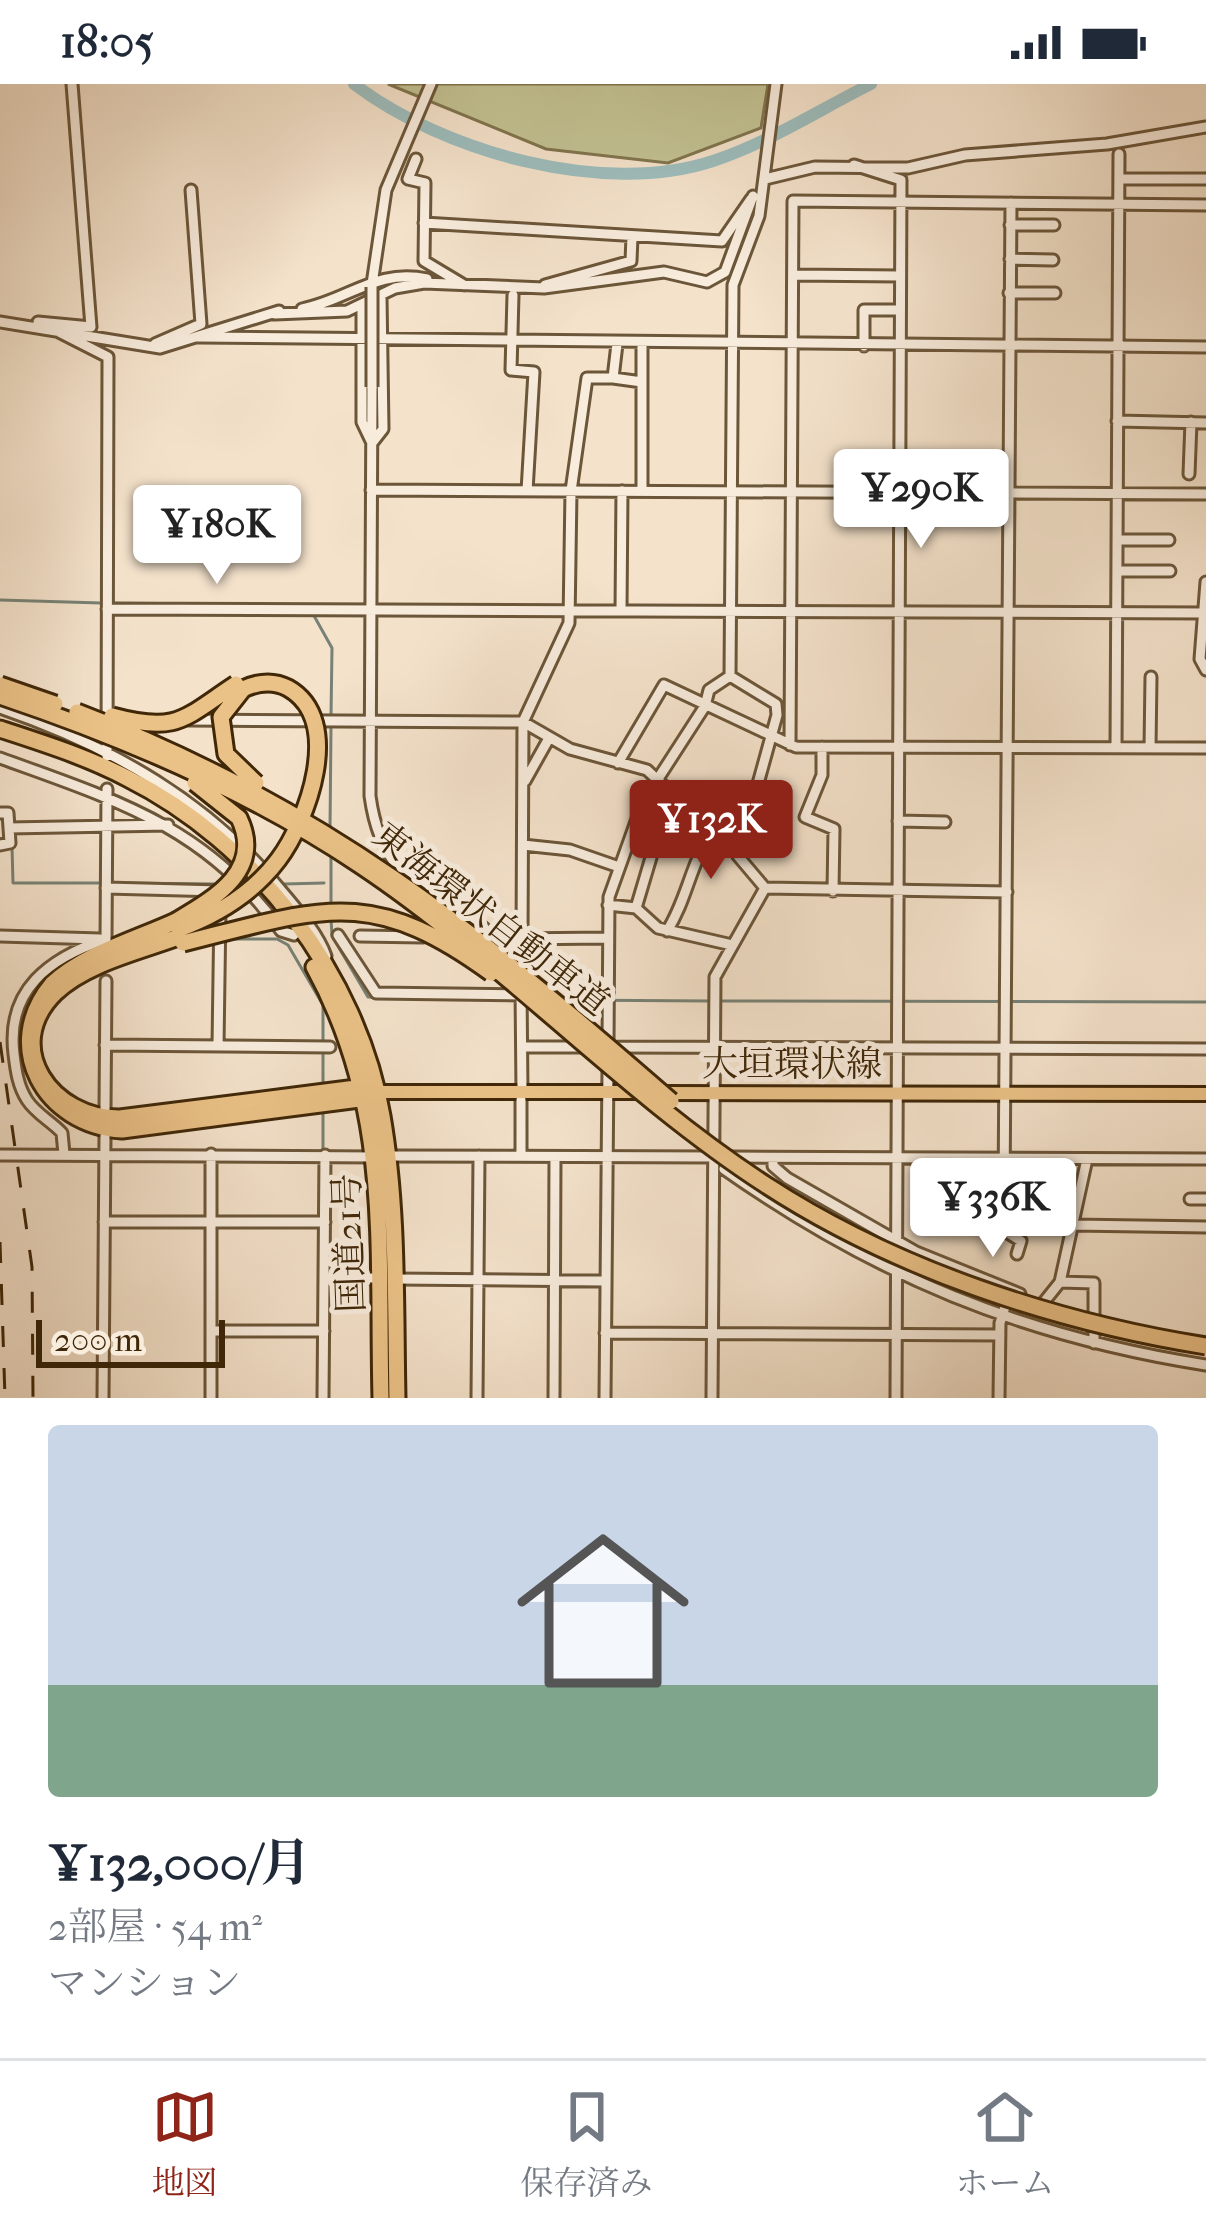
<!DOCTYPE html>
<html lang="ja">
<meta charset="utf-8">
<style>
:root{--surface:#fff;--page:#f6f6f7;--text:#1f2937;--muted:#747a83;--line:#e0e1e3;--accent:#8f2418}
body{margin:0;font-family:"IM FELL French Canon","Noto Serif JP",serif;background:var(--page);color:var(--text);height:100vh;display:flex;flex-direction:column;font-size:45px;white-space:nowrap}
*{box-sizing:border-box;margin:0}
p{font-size:39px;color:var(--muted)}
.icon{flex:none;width:66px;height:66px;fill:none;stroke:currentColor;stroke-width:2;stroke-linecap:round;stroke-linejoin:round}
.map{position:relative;height:1314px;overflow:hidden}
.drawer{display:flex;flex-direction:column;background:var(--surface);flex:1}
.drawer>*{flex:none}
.scale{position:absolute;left:36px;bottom:30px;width:189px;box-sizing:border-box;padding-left:12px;border:6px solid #3f2708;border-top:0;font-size:33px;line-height:42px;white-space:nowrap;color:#3f2708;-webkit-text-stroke:9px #f8ecdd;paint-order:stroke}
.price{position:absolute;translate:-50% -102px;padding:0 27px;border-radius:12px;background:#fff;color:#222;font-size:39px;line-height:78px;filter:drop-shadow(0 3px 6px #0008)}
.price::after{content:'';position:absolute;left:50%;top:72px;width:36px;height:27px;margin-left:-18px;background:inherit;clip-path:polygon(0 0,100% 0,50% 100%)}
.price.selected{background:var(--accent);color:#fff}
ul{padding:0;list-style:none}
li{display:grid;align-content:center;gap:24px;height:636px;padding:0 48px}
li+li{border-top:3px solid var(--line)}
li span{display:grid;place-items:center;height:372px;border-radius:12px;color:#555}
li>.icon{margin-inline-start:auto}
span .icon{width:216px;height:216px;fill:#fffc;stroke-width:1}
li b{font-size:51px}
.status{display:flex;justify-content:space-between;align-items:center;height:84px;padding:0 60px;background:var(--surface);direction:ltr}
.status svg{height:33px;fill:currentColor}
.dock{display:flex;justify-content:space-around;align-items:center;height:168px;border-top:3px solid var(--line);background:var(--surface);font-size:33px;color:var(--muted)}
.dock a{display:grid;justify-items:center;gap:6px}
.dock .selected{color:var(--accent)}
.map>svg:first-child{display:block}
.green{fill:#c2c192;stroke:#80744d;stroke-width:3}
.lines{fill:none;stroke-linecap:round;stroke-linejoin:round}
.stream{stroke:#778175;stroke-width:3}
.river{stroke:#9dbdbd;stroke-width:12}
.minor-casing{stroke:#6c5639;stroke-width:15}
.major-casing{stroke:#3f2708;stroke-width:18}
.highway-casing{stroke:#3f2708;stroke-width:21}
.minor{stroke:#f8ecdd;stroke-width:9}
.major{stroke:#eac186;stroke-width:12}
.highway{stroke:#eac186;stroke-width:15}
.rail{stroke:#3f2708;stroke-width:3;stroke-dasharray:21 21;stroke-linecap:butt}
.minor-bridge-casing{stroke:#6c5639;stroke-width:15;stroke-linecap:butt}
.highway-bridge-casing{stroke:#3f2708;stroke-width:21;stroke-linecap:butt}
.minor-bridge{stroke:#f8ecdd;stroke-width:9}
.highway-bridge{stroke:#eac186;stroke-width:15}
.labels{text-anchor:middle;stroke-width:10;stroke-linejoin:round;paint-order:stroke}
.street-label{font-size:36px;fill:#3f2708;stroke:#f8ecdd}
</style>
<div class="status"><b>18:05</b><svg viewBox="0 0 49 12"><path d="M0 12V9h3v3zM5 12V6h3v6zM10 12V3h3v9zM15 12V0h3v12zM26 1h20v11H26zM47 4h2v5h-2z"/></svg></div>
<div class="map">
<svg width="1206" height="1314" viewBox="0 0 1206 1314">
<rect width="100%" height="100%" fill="#f4e2cb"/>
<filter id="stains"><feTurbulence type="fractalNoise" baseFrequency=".00167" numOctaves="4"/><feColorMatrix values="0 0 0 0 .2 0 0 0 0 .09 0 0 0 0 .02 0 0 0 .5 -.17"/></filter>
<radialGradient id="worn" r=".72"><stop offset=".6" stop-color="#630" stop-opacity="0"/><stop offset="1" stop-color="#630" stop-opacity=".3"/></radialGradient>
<path class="green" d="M 388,0 L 768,0 L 761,44 L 668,79 L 546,65 Z"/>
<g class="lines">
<path class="stream" d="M 0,516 L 101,519
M 113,519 L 297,521
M 313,530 L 332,564 L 331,632
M 330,747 L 331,643
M 12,762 L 13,799 L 102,799
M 331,769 L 331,825
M 112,799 L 218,800
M 284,800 L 324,799
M 331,835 L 332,852 L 368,913 L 511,916
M 229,855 L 277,855 L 288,861 L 323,921 L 323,958
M 564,916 L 710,917
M 720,917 L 1206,918
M 323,999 L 323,970
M 323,1066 L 323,1025
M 1091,1079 L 1206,1080"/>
<path class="river" d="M 354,0 C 443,68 604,113 713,77 C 768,59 819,26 871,0"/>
<g class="minor-casing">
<path id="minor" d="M 416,75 L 408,95 L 425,99 L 424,177 L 464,201
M 854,81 L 901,96 L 896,1314
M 765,95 L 815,83 L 908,84 L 965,71 L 1107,60 L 1206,43
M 1119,95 L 1206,95
M 1011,119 L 1004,1111 L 1013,1125 L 1008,1149 L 1021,1157 L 1017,1170
M 424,139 L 722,157 L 751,115
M 1010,141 L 1054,141
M 1010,175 L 1053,176
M 793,191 L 900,192
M 372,200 L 386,106 L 431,0
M 545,201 L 631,177 L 632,153
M 1009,209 L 1055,209
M 513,211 L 511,286 L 534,288 L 527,407
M 362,222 L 362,338 L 372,359 L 383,345 L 381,212
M 302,225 C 348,216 377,184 427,195
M 275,230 L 347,227 L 395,204 L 424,199 L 544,204 L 664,188 L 707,198 L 725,188 L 753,112
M 0,238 L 160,264 L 279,227
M 38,238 L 91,243 L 72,0
M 57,247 L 108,273 L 107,672
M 198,253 L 1206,263
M 155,260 L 201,240 L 191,106
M 617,260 L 613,294 L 642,298
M 864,262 L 864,226 L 900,226
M 372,303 L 370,712 C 386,828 464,797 512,878
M 1117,337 L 1206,339
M 1189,390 L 1191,338
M 371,406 L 1206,410
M 642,407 L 642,261
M 1118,456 L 1169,456
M 1118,487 L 1170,487
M 1206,498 L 1200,575 L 1206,586
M 107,525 L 1206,529
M 621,527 L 622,407
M 0,624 C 111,662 210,718 285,811 C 300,829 318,850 326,872
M 189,636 L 523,638 L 570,665 L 647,686 L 694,730 L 742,756
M 790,661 L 793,117 L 1206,121
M 822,663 L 822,691 L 805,733 L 834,745 L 833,807
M 1116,664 L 1119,70
M 1150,664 L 1151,593
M 0,674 C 113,715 208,743 281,847 L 294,851
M 618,679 L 664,601 L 796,663 L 1206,664
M 525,697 L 548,656
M 0,729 L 8,729 L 9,744
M 898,737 L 945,738
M 0,761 L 10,759 L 9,744 L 168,741
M 523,761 L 570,766 L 619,783
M 106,804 L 220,807
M 765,804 L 1007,808
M 608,821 L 636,824 L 658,750 L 679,715
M 636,824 L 658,844 L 732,861
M 667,847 C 683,822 688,795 701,767 L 684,756 L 694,730
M 338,851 L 376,909 L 522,911
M 0,852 L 100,855
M 360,852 L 423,853
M 494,855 L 608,854
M 106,856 L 107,705
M 512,878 L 522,869 L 522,855 L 523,638 L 569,539 L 571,407 L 587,294 L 613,294
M 521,905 L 522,1007
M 105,961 L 330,963
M 608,961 L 609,813 L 643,718 L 705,622 L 709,606 L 730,592
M 218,962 L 220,824
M 523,963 L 583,963
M 611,963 L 1206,965
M 105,1025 L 106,897
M 64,1070 L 62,1049 C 51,1037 36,1030 27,1016 C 18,1002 16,987 14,970 C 6,906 49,874 106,855
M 0,1071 L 376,1073
M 388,1072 L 715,1073
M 521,1072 L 521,1016
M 731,1073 L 1206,1075
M 773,1074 L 773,1082 L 787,1094 L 916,1168 L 1020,1210
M 724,1085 C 876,1192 1022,1252 1206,1281
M 1190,1115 L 1206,1115
M 104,1138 L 325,1138
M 1073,1141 L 1206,1143
M 325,1194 L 380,1194
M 395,1195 L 605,1197
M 1060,1198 L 1094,1199 L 1094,1259
M 1044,1218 L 1060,1198 L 1087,1075
M 211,1247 L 324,1247
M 605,1249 L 1000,1251
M 103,1314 L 105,1052
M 211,1314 L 211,1070
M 323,1314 L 325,1071
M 477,1314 L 479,1072
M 554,1314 L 555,1073
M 605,1314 L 608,984
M 712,1314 L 715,893 L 765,804 L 738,772 L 777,631 L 776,620 L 730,592 L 733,201 L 759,132 L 776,0
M 999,1314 L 1000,1239 L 1008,1213"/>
</g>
<g class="major-casing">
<path id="major" d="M 377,1008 L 641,1008
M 661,1009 L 1206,1010"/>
</g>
<g class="highway-casing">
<path id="highway" d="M 0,645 C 43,659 87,673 127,694 C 255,758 358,891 382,1032 C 398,1125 395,1220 397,1314
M 176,837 C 137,855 84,870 52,900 C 0,962 44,1041 122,1046 L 367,1014 L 377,1008 L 364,1003 L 120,1034 C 53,1035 0,964 55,909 C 86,879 141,867 181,852
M 314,883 C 392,1025 377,1159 381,1314"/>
</g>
<use href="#minor" class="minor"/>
<use href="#major" class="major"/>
<use href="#highway" class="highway"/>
<path class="rail" d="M 0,958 L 32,1183 L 33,1314
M 0,1158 L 5,1314"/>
<g class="minor-bridge-casing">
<path id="minor-bridge" d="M 372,303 L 372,203"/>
</g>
<g class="highway-bridge-casing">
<path id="highway-bridge" d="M 0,601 L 55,620
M 0,612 C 125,654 250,707 360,781 C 504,877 621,1007 766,1101 C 895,1185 1055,1238 1206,1262
M 77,628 C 321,721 477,848 671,1017
M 112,632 C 178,650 184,634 236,600
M 176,837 C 215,814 264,786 239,734 L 195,699
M 179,845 C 217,831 253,809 278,776 C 307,738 345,636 288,604 C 273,596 258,598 243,605 L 221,633 L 226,670 L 256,699
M 183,859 C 320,825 369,800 491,889"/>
</g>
<use href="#minor-bridge" class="minor-bridge"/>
<use href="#highway-bridge" class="highway-bridge"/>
</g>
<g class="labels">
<g class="street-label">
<text transform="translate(492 834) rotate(38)" y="13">東海環状自動車道</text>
<text x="792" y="992">大垣環状線</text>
<text transform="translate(348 1159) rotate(-92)" y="13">国道21号</text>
</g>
</g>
<rect width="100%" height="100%" filter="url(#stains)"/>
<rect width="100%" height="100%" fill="url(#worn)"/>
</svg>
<div class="scale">200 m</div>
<b class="price" style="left:921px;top:467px">¥290K</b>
<b class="price" style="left:217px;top:503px">¥180K</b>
<b class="price selected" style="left:711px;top:798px">¥132K</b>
<b class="price" style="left:993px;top:1176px">¥336K</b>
</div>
<section class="drawer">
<ul>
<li><span style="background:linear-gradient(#c9d6e8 70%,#7fa58c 0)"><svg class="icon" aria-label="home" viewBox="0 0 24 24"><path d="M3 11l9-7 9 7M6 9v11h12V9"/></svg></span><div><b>¥132,000/月</b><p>2部屋 · 54 m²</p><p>マンション</p></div></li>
</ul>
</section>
<nav class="dock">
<a class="selected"><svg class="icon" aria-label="map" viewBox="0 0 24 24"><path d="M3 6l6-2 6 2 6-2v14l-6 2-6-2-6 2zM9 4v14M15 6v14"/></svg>地図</a>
<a><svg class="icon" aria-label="saved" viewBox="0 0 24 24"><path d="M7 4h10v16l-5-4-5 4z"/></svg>保存済み</a>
<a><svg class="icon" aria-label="home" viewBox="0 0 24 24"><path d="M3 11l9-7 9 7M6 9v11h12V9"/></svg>ホーム</a>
</nav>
